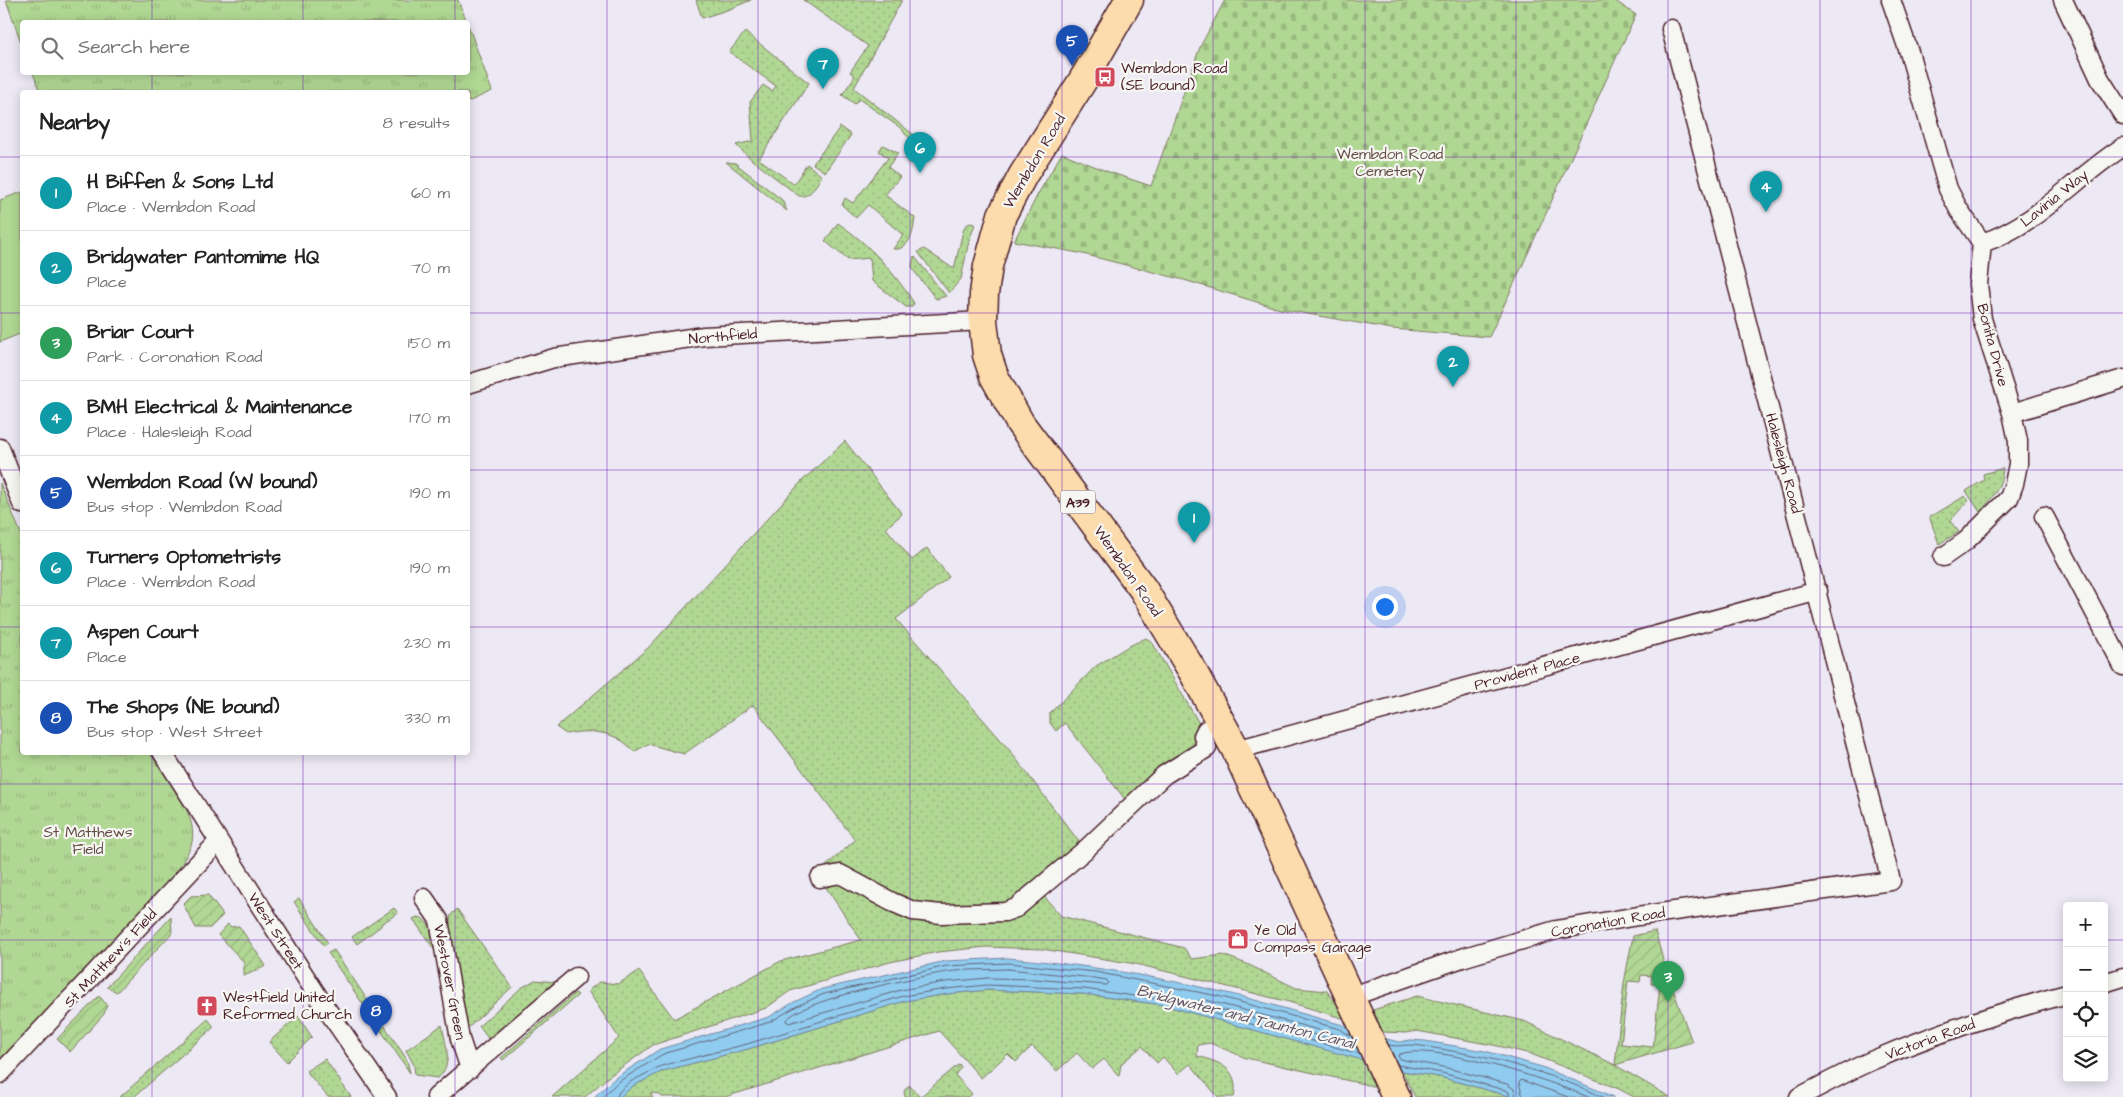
<!DOCTYPE html>
<html lang="en">
<head>
<meta charset="utf-8">
<style>
  body { margin:0; font-family:"Architects Daughter",sans-serif; background:#f2f2f2; color:#222 }
  .controls { position:absolute; right:15px; bottom:15px; display:grid; overflow:hidden; border-radius:5px; box-shadow:0 2px 12px #0003 }
  .controls button { width:45px; height:45px; display:grid; place-items:center; padding:0; border:0; border-bottom:1px solid #e0e0e0; background:#fff; color:#222; font:25px sans-serif }
  .you { position:absolute; left:1384px; top:606px; width:18px; height:18px; margin:-12px; border:4px solid #fff; border-radius:50%; background:#1a73e8; box-shadow:0 0 0 8px #1a73e833 }
  .badge { display:grid; place-items:center; width:32px; height:32px; border-radius:50%; background:#1a73e8; color:#fff; font-size:16px; font-weight:700 }
  .pin { position:absolute; translate:-50% -41px; filter:drop-shadow(0 1px 2px #0008) }
  .pin::after { content:''; position:absolute; top:26px; width:18px; height:15px; background:inherit; clip-path:polygon(0 0,100% 0,50% 100%) }
  .list { margin:0; padding:0; list-style:none }
  h2 { display:flex; justify-content:space-between; align-items:center; height:65px; margin:0; padding:0 20px; font-size:21px }
  h2 small { font-size:16px; font-weight:400; color:#767676 }
  .list li { display:grid; grid-template-columns:32px 1fr auto; gap:15px; align-items:center; box-sizing:border-box; height:75px; padding:0 20px; border-top:1px solid #e0e0e0 }
  .list b { display:block; font-size:19px; white-space:nowrap }
  .list p { margin:0; font-size:16px; white-space:nowrap; color:#767676 }
  .list em { font-size:16px; font-style:normal; color:#767676 }
  .icon { flex:none; width:28px; height:28px; fill:none; stroke:currentColor; stroke-width:2; stroke-linecap:round; stroke-linejoin:round }
  .map { position:relative; flex:none; width:2123px; height:1097px; overflow:hidden }
  .search { position:absolute; background:#fff; box-shadow:0 2px 12px #0003; left:20px; top:20px; width:450px; height:55px; display:flex; align-items:center; gap:12px; box-sizing:border-box; padding:0 18px; border-radius:5px; color:#767676; font-size:19px }
  .panel { position:absolute; background:#fff; box-shadow:0 2px 12px #0003; left:20px; top:90px; width:450px; height:665px; border-radius:5px }
  .map>svg:first-child { display:block }
  .grass { fill:url(#grass-dots); stroke:#7d7b5f }
  .cemetery { fill:url(#cemetery-stones); stroke:#7d7b5f }
  .park { fill:url(#park-tufts); stroke:#7d7b5f }
  .garden { fill:url(#garden-furrows); stroke:#7d7b5f; fill-rule:evenodd }
  .pitch { fill:#b0d793; stroke:#7d7b5f }
  .water { fill:#8fccef; stroke:#7387a1 }
  .lines { fill:none; stroke-linecap:round; stroke-linejoin:round }
  .shore { stroke:#666479; stroke-width:1 }
  .street-casing { stroke:#4a1f2b; stroke-width:21 }
  .primary-casing { stroke:#4a1f2b; stroke-width:31 }
  .street { stroke:#f6f6f2; stroke-width:18 }
  .primary { stroke:#fcdcac; stroke-width:28 }
  .grid { fill:none; stroke:#7b2cbf; stroke-width:1; stroke-opacity:0.55 }
  .labels { text-anchor:middle; stroke-width:4.5; stroke-linejoin:round; paint-order:stroke }
  .shield { fill:#f6f6f2; stroke:#7e6067; stroke-width:1 }
  .shield-label { font-size:14px; font-weight:bold; fill:#4a1f2b }
  .poi-label { font-size:15px; fill:#4a1f2b; stroke:#f6f6f2; text-anchor:start }
  .park-label { font-size:15px; fill:#644d45; stroke:#f6f6f2 }
  .street-label { font-size:15px; fill:#4a1f2b; stroke:#f6f6f2 }
  .water-label { font-size:16px; font-style:italic; fill:#5f5366; stroke:#f6f6f2 }
</style>
</head>
<body>
<div class="map">
<svg width="2123" height="1097" viewBox="0 0 2123 1097">
  <defs>
    <pattern id="grass-dots" width="8" height="8" patternUnits="userSpaceOnUse" patternTransform="scale(1.25)"><rect width="8" height="8" fill="#b0d793"/><path d="M2 2h.1M6 6h.1" fill="none" stroke="#99b87f" stroke-width="1.8" stroke-linecap="round"/></pattern>
    <pattern id="cemetery-stones" width="16" height="16" patternUnits="userSpaceOnUse" patternTransform="scale(1.25)"><rect width="16" height="16" fill="#b0d793"/><path d="M2 7V4a2 2 0 0 1 4 0v3zM10 15v-3a2 2 0 0 1 4 0v3z" fill="#99b87f"/></pattern>
    <pattern id="park-tufts" width="24" height="20" patternUnits="userSpaceOnUse" patternTransform="scale(1.25)"><rect width="24" height="20" fill="#b0d793"/><path d="M3 7l-1-3M5 7V3M7 7l1-3M15 17l-1-3M17 17v-4M19 17l1-3" fill="none" stroke="#99b87f"/></pattern>
    <pattern id="garden-furrows" width="10" height="10" patternUnits="userSpaceOnUse" patternTransform="scale(1.25)"><rect width="10" height="10" fill="#b0d793"/><path d="M-1 1l2-2M0 10L10 0M9 11l2-2" fill="none" stroke="#99b87f"/></pattern>
  </defs>
  <rect width="100%" height="100%" fill="#ece8f4"/>
  <filter id="ink" filterUnits="userSpaceOnUse"><feTurbulence type="fractalNoise" baseFrequency=".02" numOctaves="2"/><feDisplacementMap in="SourceGraphic" scale="10" xChannelSelector="R" yChannelSelector="G"/><feConvolveMatrix kernelMatrix="1 2 1 2 8 2 1 2 1" color-interpolation-filters="sRGB"/></filter>
  <g filter="url(#ink)">
    <path class="grass" d="M696,0H751L730,9L702,18Z
      M803,0H902L854,88L923,142L920,146L905,134L902,129L859,99L855,104L842,95L855,76L850,72L868,46Z
      M745,32L809,83L759,159L794,184L807,164L822,176C816,184 811,198 799,196L752,160L736,145L753,141L750,102L763,85L772,91L776,86L729,52Z
      M840,127L851,135L825,172L813,164Z
      M883,145L898,153L888,167L900,177L885,195L915,218C913,232 912,243 899,249H893L903,235L868,205L856,218L842,205L845,198L853,203L888,158L879,151Z
      M726,162L735,163L782,200L787,211Z
      M838,223C870,245 893,271 914,303L912,307H906L872,281L870,258L848,260L825,241Z
      M970,223L975,224L969,241L961,279L949,293L918,252L924,249L954,269L963,231L965,226Z
      M914,256L946,296L936,299L914,271L912,266Z
      M845,441L902,514L886,528L912,560L927,548L949,577L896,619L1007,747L1083,847L1041,893L1061,916L1184,948L1192,959L1223,955L1247,964L1296,988L1327,991C1332,1000 1340,1006 1345,1016L1342,1018L1289,1002L1136,964L1042,949L986,947L938,952L890,962L790,991L766,1008L653,1045L608,1077L585,1097H552L619,1038L588,991L599,982L618,984L639,971L674,1019L781,961L861,940L817,874L855,840L753,705L684,754L648,744L634,752C618,731 590,729 566,734L556,727L648,648L803,480Z
      M2003,468C2002,486 1992,499 1980,512L1966,491L1984,480L1983,474Z
      M1965,496L1968,501L1950,521L1959,532L1939,544L1929,516L1937,513Z
      M1146,638L1152,642L1201,727V748L1128,803L1065,723L1056,731L1050,723V713L1096,666L1127,647Z
      M299,898L328,943L324,946L294,902Z
      M394,908L398,913L381,924V926L357,944L352,937Z
      M457,909L512,987L467,1029L449,926L451,915Z
      M417,917L422,918L432,928L436,952L413,919Z
      M334,950L402,1052L407,1060L410,1073L328,953Z
      M535,980L555,982L489,1040L479,1026L521,988Z
      M988,990L1083,994L1163,1005L1367,1061L1377,1087L1246,1058L1210,1043L1198,1045L1197,1056C1220,1062 1240,1069 1234,1097H1218L1190,1064L1178,1074L1163,1057L1157,1063L1142,1046L1121,1064L1119,1076L1104,1059L1092,1069L1077,1053L1057,1071L1032,1046L1016,1062L1008,1054L981,1078L939,1031L725,1097H662L659,1094L650,1093L653,1097H620L633,1086L663,1071L748,1049L905,1001L947,994Z
      M575,993L578,995L503,1060L501,1058Z
      M1417,996L1524,1021L1615,1065L1670,1097H1634L1619,1089L1531,1054L1498,1046L1417,1031L1405,1033L1383,1032L1373,1010Z
      M298,1016L312,1037L287,1062L269,1042Z
      M208,1019L214,1027L134,1097H120Z
      M442,1025C445,1043 454,1064 438,1078L415,1075L414,1065L406,1050Z
      M325,1059L351,1097H328L306,1071Z
      M959,1064L961,1067L955,1075L972,1094L969,1097H905L904,1091L909,1085L920,1097Z
      M1402,1071L1440,1077L1512,1097H1415Z"/>
    <path class="cemetery" d="M1225,0H1614L1636,15C1586,122 1540,230 1489,337L1392,329L1280,309L1184,280L1079,253L1014,241L1038,194L1062,153L1106,171L1151,186L1200,47Z"/>
    <path class="park" d="M6,0H458L467,22H22V45Z
      M468,25L492,91L468,102V92H40L33,73L468,72Z
      M0,483L22,536V752L150,753C165,776 198,812 192,842C189,853 180,866 174,876L0,1062Z"/>
    <path class="garden" d="M208,895L223,915L210,928H196L183,904L191,896Z
      M171,917L172,933L117,992L107,987Z
      M228,924L231,927L239,926L266,966L244,976V962L218,935Z
      M1655,931L1665,967L1692,1042L1615,1065L1624,983L1633,936ZM1641,975L1652,976L1651,984L1660,985L1653,1047L1621,1044L1628,981L1640,982Z
      M99,996L107,1005L104,1014L70,1052L57,1039Z"/>
    <path class="pitch" d="M22,192V333L0,342V200Z"/>
    <path class="water" d="M1008,958C1079,964 1149,975 1218,991C1260,1000 1301,1014 1343,1025L1353,1032L1400,1042L1410,1040L1425,1041L1485,1051L1542,1067L1614,1097H1512L1440,1077L1402,1071L1163,1005L1083,994L988,990L947,994L905,1001L748,1049L663,1071L633,1086L620,1097H594L615,1078L660,1049L769,1017L794,1002L822,989L946,961Z"/>
    <g class="lines">
      <path class="shore" d="M1008,969L1094,978L1107,980L1108,983L1106,985L1034,979L988,978L945,982L901,990L789,1023L786,1021C798,1000 919,977 946,972C967,969 988,970 1008,969Z
        M1202,999L1338,1035L1341,1040L1338,1041L1201,1004L1199,1001Z
        M1389,1045C1399,1047 1402,1045 1411,1045C1418,1045 1427,1047 1434,1048C1493,1057 1548,1072 1603,1097
        M1398,1065L1442,1073L1505,1090L1509,1092V1097
        M602,1097L618,1082L663,1054L770,1022L797,1006L824,994L947,966L1008,963L1095,972L1218,996L1340,1029L1352,1037
        M617,1097L619,1092L630,1082L661,1066L747,1044L903,996L946,989L987,985L1084,989L1164,1000L1360,1054
        M1516,1097L1514,1089L1507,1084L1443,1067L1404,1060L1399,1058L1398,1055C1428,1040 1555,1082 1588,1097
        M1523,1097L1519,1083L1521,1080L1568,1097"/>
      <g class="street-casing">
        <path id="street" d="M1891,0L1909,52L1948,189L1959,210L1982,243L1978,284L1982,319L2012,413L2018,441V464L2014,484L2009,498L1966,541L1943,557
          M2063,0L2100,79L2123,115
          M1982,243C2039,224 2074,178 2123,147
          M468,384L554,358L704,336L983,321
          M2012,413L2123,379
          M0,448L22,504
          M2044,516L2123,666
          M1236,750L1818,591
          M162,752L317,995L387,1097
          M820,878L840,874L892,902L913,911L941,914L1005,912L1016,908L1085,850L1164,775L1207,748L1203,736L1206,730L1220,721
          M424,898L439,920L460,1039L470,1069
          M2104,983L2123,977
          M1350,997L1465,957L1556,930L1638,916L1891,881C1820,596 1744,313 1671,29
          M0,1074L218,842
          M436,1097L576,977
          M1799,1097C1823,1085 1846,1072 1871,1061C1934,1034 2000,1012 2067,994"/>
      </g>
      <g class="primary-casing">
        <path id="primary" d="M1129,0L1083,80L1023,175L1002,215L988,266L984,294L983,321L987,355L994,376L1020,423L1143,589L1193,672L1236,750L1396,1097"/>
      </g>
      <use href="#street" class="street"/>
      <use href="#primary" class="primary"/>
    </g>
  </g>
  <path class="grid" d="M152,0V22M303,0V22M455,0V22M607,0V1097M758,0V1097M910,0V1097M1062,0V1097M1213,0V1097M1365,0V1097M1516,0V1097M1668,0V1097M1820,0V1097M1971,0V1097M152,72V92M303,72V92M455,72V92M0,157H22M468,157H2123M0,313H22M468,313H2123M0,470H22M468,470H2123M0,627H22M468,627H2123M152,752V1097M303,752V1097M455,752V1097M0,784H2123M0,940H2067M2104,940H2123"/>
  <defs>
    <g id="bus-square" transform="scale(1.125)"><rect x="-9" y="-9" width="18" height="18" rx="4" fill="#d1495b" stroke="#f6f6f2"/><path d="M-5-6H5V4H4V6H2V4H-2V6H-4V4H-5ZM-3.5-4V0h7V-4ZM-3.5 1.2v1.5H-2V1.2ZM2 1.2v1.5H3.5V1.2Z" fill="#fff"/></g>
    <g id="shop-square" transform="scale(1.125)"><rect x="-9" y="-9" width="18" height="18" rx="4" fill="#d1495b" stroke="#f6f6f2"/><path d="M-5-2.5h2.3a2.7 3.5 0 0 1 5.4 0H5L5.5 6h-11ZM-1.5-2.5h3a1.5 2.3 0 0 0-3 0Z" fill="#fff"/></g>
    <g id="church-square" transform="scale(1.125)"><rect x="-9" y="-9" width="18" height="18" rx="4" fill="#d1495b" stroke="#f6f6f2"/><path d="M-1.2-6h2.4v3.5h3.3v2.4h-3.3V6h-2.4V-.1h-3.3v-2.4h3.3Z" fill="#fff"/></g>
  </defs>
  <g fill-rule="evenodd">
    <use href="#bus-square" x="1105" y="77"/>
    <use href="#shop-square" x="1238" y="939"/>
    <use href="#church-square" x="207" y="1006"/>
  </g>
  <g class="labels">
    <rect class="shield" x="1060.5" y="490.5" width="35" height="23" rx="4"/>
    <g class="shield-label">
      <text x="1078" y="507">A39</text>
    </g>
    <g class="poi-label">
      <text x="1121" y="73">Wembdon Road<tspan x="1121" dy="17">(SE bound)</tspan></text>
      <text x="1254" y="935">Ye Old<tspan x="1254" dy="17">Compass Garage</tspan></text>
      <text x="223" y="1002">Westfield United<tspan x="223" dy="17">Reformed Church</tspan></text>
    </g>
    <g class="park-label">
      <text x="1390" y="159">Wembdon Road<tspan x="1390" dy="17">Cemetery</tspan></text>
      <text x="88" y="837">St Matthews<tspan x="88" dy="17">Field</tspan></text>
    </g>
    <g class="street-label">
      <text transform="translate(1034 161) rotate(-59)" y="5">Wembdon Road</text>
      <text transform="translate(2054 198) rotate(-39)" y="5">Lavinia Way</text>
      <text transform="translate(723 336) rotate(-5)" y="5">Northfield</text>
      <text transform="translate(1993 345) rotate(75)" y="5">Bonita Drive</text>
      <text transform="translate(1784 463) rotate(75)" y="5">Halesleigh Road</text>
      <text transform="translate(1128 571) rotate(55)" y="5">Wembdon Road</text>
      <text transform="translate(1527 671) rotate(-15)" y="5">Provident Place</text>
      <text transform="translate(1608 922) rotate(-10)" y="5">Coronation Road</text>
      <text transform="translate(276 931) rotate(57)" y="5">West Street</text>
      <text transform="translate(110 958) rotate(-47)" y="5">St Matthew's Field</text>
      <text transform="translate(450 982) rotate(79)" y="5">Westover Green</text>
      <text transform="translate(1930 1039) rotate(-20)" y="5">Victoria Road</text>
    </g>
    <g class="water-label">
      <text transform="translate(1246 1016) rotate(14)" y="6">Bridgwater and Taunton Canal</text>
    </g>
  </g>
</svg>
<div class="controls">
<button>+</button>
<button>−</button>
<button><svg class="icon" aria-label="locate" viewBox="0 0 24 24"><circle cx="12" cy="12" r="6"/><path d="M12 2v4M12 18v4M2 12h4M18 12h4"/></svg></button>
<button><svg class="icon" aria-label="layers" viewBox="0 0 24 24"><path d="M12 4l9 5-9 5-9-5zM3 14l9 5 9-5"/></svg></button>
</div>
<div class="you"></div>
<div class="pin badge" style="left:1194px;top:543px;background:#0f9aa8">1</div>
<div class="pin badge" style="left:1453px;top:387px;background:#0f9aa8">2</div>
<div class="pin badge" style="left:1668px;top:1002px;background:#2e9e5b">3</div>
<div class="pin badge" style="left:1766px;top:212px;background:#0f9aa8">4</div>
<div class="pin badge" style="left:1072px;top:66px;background:#1a4fb4">5</div>
<div class="pin badge" style="left:920px;top:173px;background:#0f9aa8">6</div>
<div class="pin badge" style="left:823px;top:89px;background:#0f9aa8">7</div>
<div class="pin badge" style="left:376px;top:1036px;background:#1a4fb4">8</div>
<div class="search"><svg class="icon" aria-label="search" viewBox="0 0 24 24"><circle cx="10" cy="10" r="6"/><path d="M15 15l6 6"/></svg>Search here</div>
<section class="panel">
<h2>Nearby<small>8 results</small></h2>
<ul class="list">
<li><span class="badge" style="background:#0f9aa8">1</span><div><b>H Biffen &amp; Sons Ltd</b><p>Place · Wembdon Road</p></div><em>60 m</em></li>
<li><span class="badge" style="background:#0f9aa8">2</span><div><b>Bridgwater Pantomime HQ</b><p>Place</p></div><em>70 m</em></li>
<li><span class="badge" style="background:#2e9e5b">3</span><div><b>Briar Court</b><p>Park · Coronation Road</p></div><em>150 m</em></li>
<li><span class="badge" style="background:#0f9aa8">4</span><div><b>BMH Electrical &amp; Maintenance</b><p>Place · Halesleigh Road</p></div><em>170 m</em></li>
<li><span class="badge" style="background:#1a4fb4">5</span><div><b>Wembdon Road (W bound)</b><p>Bus stop · Wembdon Road</p></div><em>190 m</em></li>
<li><span class="badge" style="background:#0f9aa8">6</span><div><b>Turners Optometrists</b><p>Place · Wembdon Road</p></div><em>190 m</em></li>
<li><span class="badge" style="background:#0f9aa8">7</span><div><b>Aspen Court</b><p>Place</p></div><em>230 m</em></li>
<li><span class="badge" style="background:#1a4fb4">8</span><div><b>The Shops (NE bound)</b><p>Bus stop · West Street</p></div><em>330 m</em></li>
</ul>
</section>
</div>
</body>
</html>
